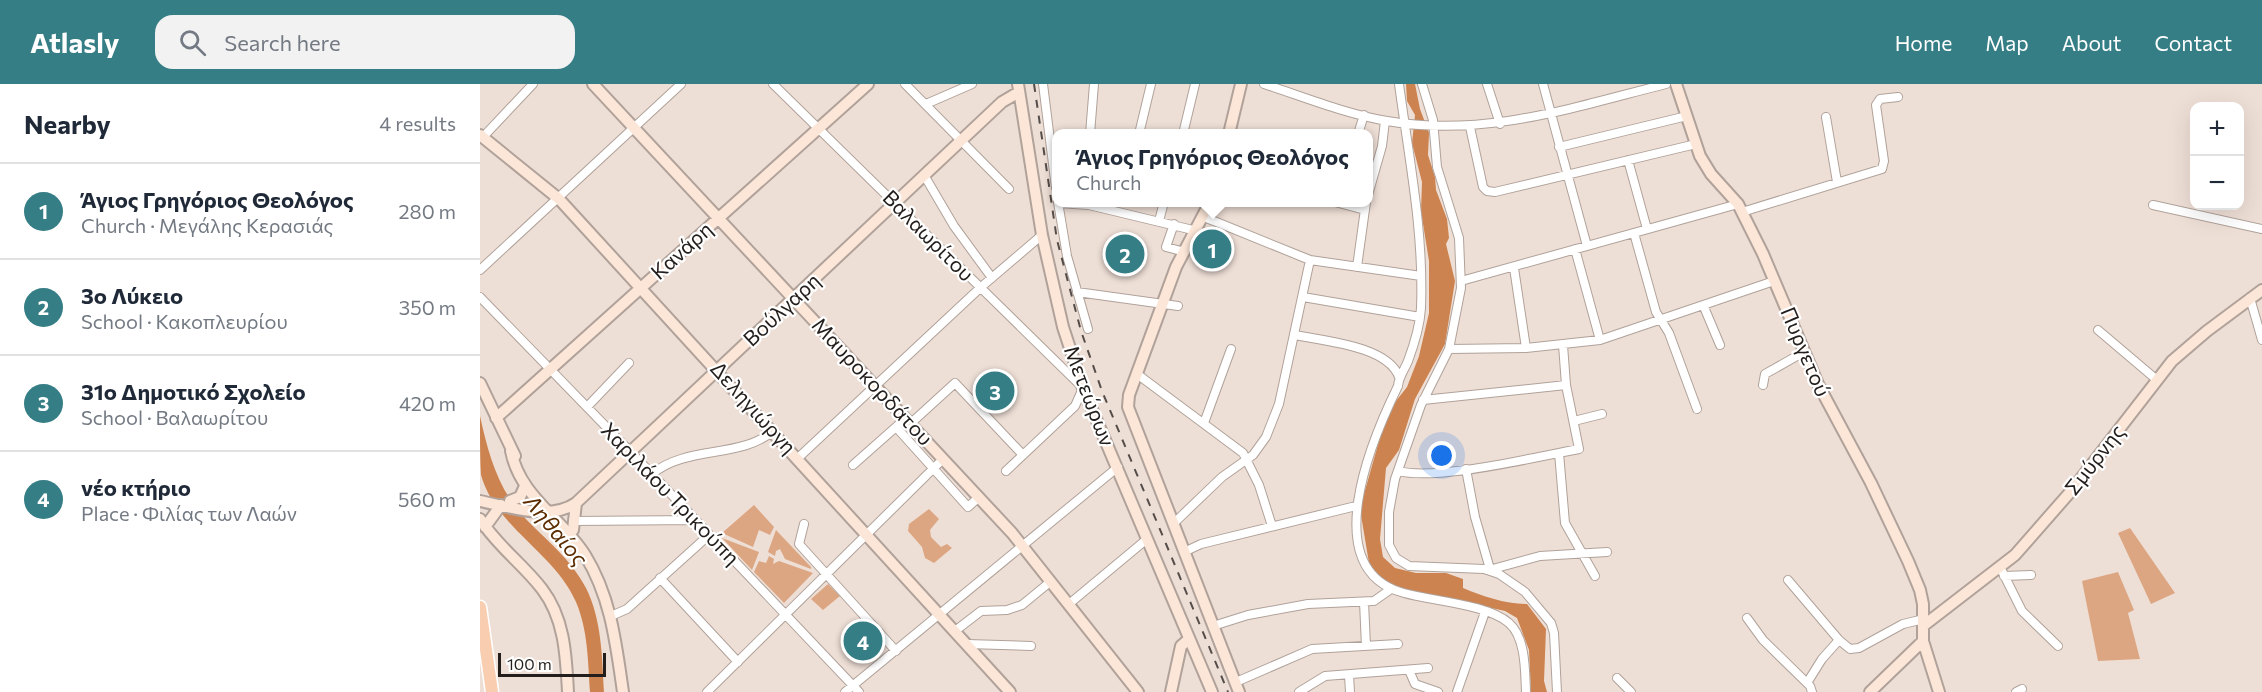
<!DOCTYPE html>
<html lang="en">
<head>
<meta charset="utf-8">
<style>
  body { margin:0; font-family:Commissioner,sans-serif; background:#f2f2f3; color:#1f2937 }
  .controls { position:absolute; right:18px; top:18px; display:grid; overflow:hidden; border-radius:12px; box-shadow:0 6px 24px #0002 }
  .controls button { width:54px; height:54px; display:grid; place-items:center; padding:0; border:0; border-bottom:2px solid #e0e1e3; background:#fff; color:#1f2937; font:30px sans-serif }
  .scale { position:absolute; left:18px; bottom:15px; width:108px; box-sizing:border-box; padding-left:6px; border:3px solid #231e1b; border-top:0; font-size:16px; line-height:21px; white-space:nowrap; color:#231e1b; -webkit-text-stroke:4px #fff; paint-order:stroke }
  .you { position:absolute; left:962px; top:372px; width:21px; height:21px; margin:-15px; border:4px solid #fff; border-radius:50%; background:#1a73e8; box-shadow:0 0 0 9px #1a73e833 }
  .badge { display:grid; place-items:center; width:39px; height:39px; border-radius:50%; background:#367e85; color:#fff; font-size:20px; font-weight:700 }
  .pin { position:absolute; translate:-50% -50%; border:3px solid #fff; box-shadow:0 2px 6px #0006 }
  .popup { position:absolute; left:572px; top:45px; width:321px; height:78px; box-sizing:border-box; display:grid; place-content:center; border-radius:12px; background:#fff; filter:drop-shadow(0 2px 4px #0005); font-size:20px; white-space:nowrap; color:#747a83 }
  .popup b { font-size:22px; color:#1f2937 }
  .popup::after { content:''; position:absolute; left:50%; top:100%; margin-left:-12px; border:12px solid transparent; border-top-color:#fff }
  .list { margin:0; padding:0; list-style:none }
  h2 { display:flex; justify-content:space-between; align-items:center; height:78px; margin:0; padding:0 24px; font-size:26px }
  h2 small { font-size:20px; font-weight:400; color:#747a83 }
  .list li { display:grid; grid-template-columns:39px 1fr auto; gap:18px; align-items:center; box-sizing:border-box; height:96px; padding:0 24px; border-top:2px solid #e0e1e3 }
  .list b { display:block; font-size:22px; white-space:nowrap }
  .list p { margin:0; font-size:20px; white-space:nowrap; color:#747a83 }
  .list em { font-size:20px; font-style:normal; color:#747a83 }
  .icon { flex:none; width:33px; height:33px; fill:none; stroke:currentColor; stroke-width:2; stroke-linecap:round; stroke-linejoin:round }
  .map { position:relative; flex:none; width:1782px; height:608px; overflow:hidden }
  header { display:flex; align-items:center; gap:36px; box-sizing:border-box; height:84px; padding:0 30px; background:#367e85; color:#fff }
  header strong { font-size:28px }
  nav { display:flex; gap:33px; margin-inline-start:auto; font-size:21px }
  .search { width:420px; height:54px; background:#f2f2f3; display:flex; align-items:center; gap:15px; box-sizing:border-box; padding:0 21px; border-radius:18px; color:#747a83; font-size:22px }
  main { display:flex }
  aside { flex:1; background:#fff }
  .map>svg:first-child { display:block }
  .green { fill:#dda682 }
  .water { fill:#cd834f }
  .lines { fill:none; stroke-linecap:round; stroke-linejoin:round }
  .street-casing { stroke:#b0a29a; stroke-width:10 }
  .secondary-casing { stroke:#b0a29a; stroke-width:14 }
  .primary-casing { stroke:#fff; stroke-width:15 }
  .street { stroke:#fff; stroke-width:8 }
  .secondary { stroke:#fbe6d7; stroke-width:10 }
  .primary { stroke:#f8cdb0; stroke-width:12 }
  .rail { stroke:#554d49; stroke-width:2; stroke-dasharray:8 8; stroke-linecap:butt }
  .labels { text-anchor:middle; stroke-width:4.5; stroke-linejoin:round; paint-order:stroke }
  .street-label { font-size:21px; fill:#231e1b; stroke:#fff }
  .water-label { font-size:22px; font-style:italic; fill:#5c2c01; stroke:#fff }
</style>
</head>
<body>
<header>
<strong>Atlasly</strong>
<div class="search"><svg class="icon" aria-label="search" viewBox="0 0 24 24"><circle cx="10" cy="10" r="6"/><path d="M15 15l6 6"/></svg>Search here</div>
<nav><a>Home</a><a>Map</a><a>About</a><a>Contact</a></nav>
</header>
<main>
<aside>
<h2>Nearby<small>4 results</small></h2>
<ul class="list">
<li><span class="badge">1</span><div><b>Άγιος Γρηγόριος Θεολόγος</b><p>Church · Μεγάλης Κερασιάς</p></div><em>280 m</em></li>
<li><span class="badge">2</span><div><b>3ο Λύκειο</b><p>School · Κακοπλευρίου</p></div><em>350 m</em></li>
<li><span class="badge">3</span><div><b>31ο Δημοτικό Σχολείο</b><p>School · Βαλαωρίτου</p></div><em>420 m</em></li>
<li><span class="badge">4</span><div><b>νέο κτήριο</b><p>Place · Φιλίας των Λαών</p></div><em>560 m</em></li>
</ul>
</aside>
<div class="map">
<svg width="1782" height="608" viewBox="0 0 1782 608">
  <rect width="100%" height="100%" fill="#eedfd6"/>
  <path class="green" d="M274,421L294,443L290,451L279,446L273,463L242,449Z
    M449,425L459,435L450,446L451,453L461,463L467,460L472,464L454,479L445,474L442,463L428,447L429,440Z
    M1650,444L1695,509L1671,520L1638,449Z
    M296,446L331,483V485L305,475L300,465L296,467L295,472L288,468Z
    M242,454L279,468L272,486Z
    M289,472L294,475L293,480L299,477L333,489L304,519L274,488L279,477L286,479Z
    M1638,488L1654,526L1648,529L1660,575L1618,577L1602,497Z
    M348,500L360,512L343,526L331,515Z"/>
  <path class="water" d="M926,0H935L940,25L949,49L948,71L955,93L956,106L967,135L969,154L966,160L975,197L965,260L935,315L919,366L906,384L900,455L903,473L915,484L936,489H966L983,495V504C1002,512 1025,520 1047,520L1066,545L1064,597L1067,608H1051L1049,566L1037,534L1025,527L916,503L905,498L890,485L881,431L882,417L901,350L916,317L927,303L939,272L949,229V177L941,127L942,98L932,59L935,31L927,17Z
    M0,332C8,368 17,403 43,432C66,456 90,474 106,504C122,536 122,574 124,608H110C108,578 108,546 96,518C74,468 16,444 1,391C0,374 0,350 0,332Z"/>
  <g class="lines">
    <g class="street-casing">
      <path id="street" d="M293,0L603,304L595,322L526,387
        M425,0L529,105
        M563,0L576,104
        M784,0C824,13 866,30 907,37C1004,54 1094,23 1186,0
        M919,0C929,75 944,148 941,224C940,241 934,261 928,277C924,287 919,292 918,302C892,355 836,486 924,509C952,517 1007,520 1029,539C1046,554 1045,587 1046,608
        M942,0L953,36L957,83L979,154L981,204L969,265L941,321L915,395L909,428V461L916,474L929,482L1004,485L1019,490L1045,508L1071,539L1074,549L1077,608
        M1007,0L1020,40
        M1063,0L1107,162
        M446,20L492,0
        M1346,33L1357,98
        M990,43L1003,103L1007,107L1015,108L1216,60
        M610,50L614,0
        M659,50L671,0
        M703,50L715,0
        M878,50L884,31
        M3,53L53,0
        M1079,63L1207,32
        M1148,76L1167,145
        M444,91L474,142L512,194
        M888,111L902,62L905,37
        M578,118L587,172L608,245
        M855,118L885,126
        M578,119L609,121L717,147
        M1673,121L1782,145
        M1262,128L1402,85L1404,77L1396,21L1400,15L1418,13
        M724,133L830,176L941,192
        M679,137L684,118
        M694,140L686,163L705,168
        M1154,149L1176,228L1189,249L1217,325
        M1095,165L1120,256
        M877,183L886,118
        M1034,184L1046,264
        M0,186L201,0
        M981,197L1258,120
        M597,208L698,222
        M0,213L172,390L379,608
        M823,213L940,233
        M1770,214L1782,256
        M1224,223L1240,261
        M1618,246L1677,296
        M815,251C844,257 908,262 919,293
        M969,265L1046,264L1120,256L1294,197
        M657,290L763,369L779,401L792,442
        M1283,301L1285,290L1324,268
        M943,316L1086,301
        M107,323L149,279
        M1094,337L1122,330
        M724,339L751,265
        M430,340L475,299L543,371
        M416,343L488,423L499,413
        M1079,369L1085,439L1115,492
        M318,374L500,204L562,151
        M373,381L425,335
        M986,385L995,433L1010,485
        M918,387C958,397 1055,373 1099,365L1086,301L1083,261
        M172,390C207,361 260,375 293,347
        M93,437L216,436
        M324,440L319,460L416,567
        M693,440L742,393L773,371L786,353L799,320L830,176
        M704,468L721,460L876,422
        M1521,485L1542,527L1578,562
        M1009,486L1060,472L1127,468
        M1524,492L1551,491
        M180,494L258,578
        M1308,496L1359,556L1370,565L1379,564L1423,540L1444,535
        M884,518L886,562
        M589,520L667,455
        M131,532L147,525L229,451
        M1267,534L1283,556L1330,602L1332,608
        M733,542L768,531L828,520L894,517L911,505
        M475,547L501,527L527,526L542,521L570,498
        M487,560L551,562
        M929,586L935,600L958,608
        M869,591L870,608
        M1137,594L1151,608
        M756,598L832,565L918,560
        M1327,599L1342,575L1359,556
        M227,608L463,375
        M365,608L638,383
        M819,608L845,592L948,584
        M977,608L1005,528
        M1536,608L1542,605"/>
    </g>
    <g class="secondary-casing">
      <path id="secondary" d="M113,0L532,449L658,608
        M538,0L562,151L583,243L603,304L732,608
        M1196,0L1220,72L1231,90L1258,120L1283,170L1338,300L1391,399L1428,477L1440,506L1443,520V557L1459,608
        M749,50L761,0
        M0,51L79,115L530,608
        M730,118L696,183L649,311L648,323L759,608
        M0,299L35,372
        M16,334L388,0
        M31,367C40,413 82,434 105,471C131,513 136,560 143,608
        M0,417C29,423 70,437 96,419L522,18L539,8
        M30,417L40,413L45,402
        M0,435C17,462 43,480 62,505C85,535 86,572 88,608
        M5,443L21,421
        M93,446L96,419
        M1443,542L1535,471L1592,406L1692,277L1727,247L1782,206
        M691,608L701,562L709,555
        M1390,608L1443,557"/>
    </g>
    <g class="primary-casing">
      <path id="primary" d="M0,523L12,608"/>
    </g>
    <use href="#street" class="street"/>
    <use href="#secondary" class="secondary"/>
    <use href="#primary" class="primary"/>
    <path class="rail" d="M554,0L577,156L601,247L622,307L748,608"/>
  </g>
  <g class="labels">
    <g class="street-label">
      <text transform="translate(448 152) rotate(45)" y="7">Βαλαωρίτου</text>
      <text transform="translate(202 167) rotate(-42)" y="7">Κανάρη</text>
      <text transform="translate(302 226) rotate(-43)" y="7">Βούλγαρη</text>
      <text transform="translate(1325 268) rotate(67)" y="7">Πυργετού</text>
      <text transform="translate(392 298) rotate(47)" y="7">Μαυροκορδάτου</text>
      <text transform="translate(609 312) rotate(69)" y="7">Μετεώρων</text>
      <text transform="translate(273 324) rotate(48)" y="7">Δεληγιώργη</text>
      <text transform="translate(1615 376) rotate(-52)" y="7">Σμύρνης</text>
      <text transform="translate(190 410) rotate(46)" y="7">Χαριλάου Τρικούπη</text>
    </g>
    <g class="water-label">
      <text transform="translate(76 446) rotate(50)" y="8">Ληθαίος</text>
    </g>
  </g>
</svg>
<div class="controls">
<button>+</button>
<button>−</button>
</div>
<div class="scale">100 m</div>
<div class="you"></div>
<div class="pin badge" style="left:732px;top:165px">1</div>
<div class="popup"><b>Άγιος Γρηγόριος Θεολόγος</b>Church</div>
<div class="pin badge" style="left:645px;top:170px">2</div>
<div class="pin badge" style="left:515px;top:307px">3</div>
<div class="pin badge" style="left:383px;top:557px">4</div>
</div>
</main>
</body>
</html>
